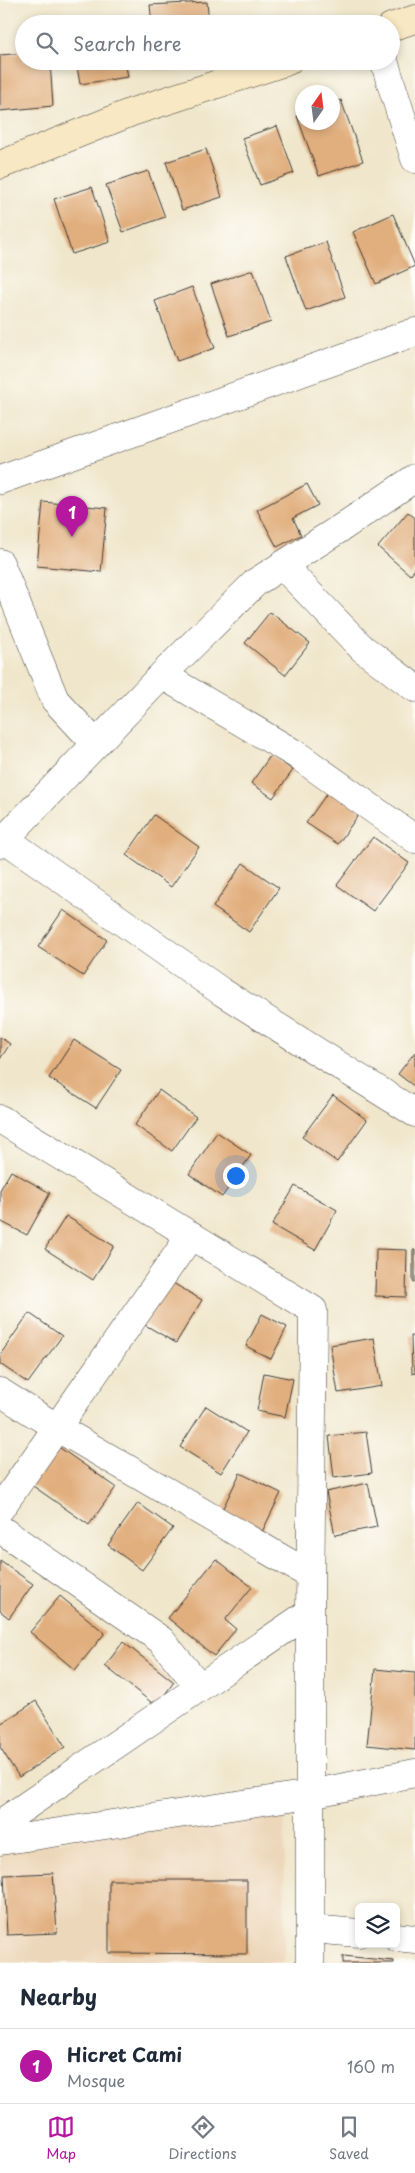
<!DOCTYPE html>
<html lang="en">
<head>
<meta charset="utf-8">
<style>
  body { margin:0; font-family:"Playpen Sans",sans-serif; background:#f2f2f3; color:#1f2937 }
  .controls { position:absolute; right:15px; bottom:15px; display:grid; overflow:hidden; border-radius:8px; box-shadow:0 2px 8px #0003 }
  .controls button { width:45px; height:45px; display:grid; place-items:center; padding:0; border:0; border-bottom:1px solid #e0e1e3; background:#fff; color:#1f2937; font:25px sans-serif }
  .compass { position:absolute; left:295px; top:85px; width:45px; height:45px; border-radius:50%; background:#fff; box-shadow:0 2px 8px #0003; rotate:14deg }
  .you { position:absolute; left:235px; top:1175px; width:18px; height:18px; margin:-12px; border:4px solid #fff; border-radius:50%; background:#1a73e8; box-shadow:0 0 0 8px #1a73e833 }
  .badge { display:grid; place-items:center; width:32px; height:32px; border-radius:50%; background:#b5179e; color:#fff; font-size:16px; font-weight:700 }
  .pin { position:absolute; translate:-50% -41px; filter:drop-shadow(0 1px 2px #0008) }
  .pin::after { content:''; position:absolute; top:26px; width:18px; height:15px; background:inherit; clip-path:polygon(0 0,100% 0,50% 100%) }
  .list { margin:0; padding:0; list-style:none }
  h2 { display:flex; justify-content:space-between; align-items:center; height:65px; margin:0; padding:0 20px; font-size:21px }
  h2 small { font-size:16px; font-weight:400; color:#747a83 }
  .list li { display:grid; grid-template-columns:32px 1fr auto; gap:15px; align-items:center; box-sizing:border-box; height:75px; padding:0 20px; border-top:1px solid #e0e1e3 }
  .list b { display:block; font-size:19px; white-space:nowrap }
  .list p { margin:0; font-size:16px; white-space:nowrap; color:#747a83 }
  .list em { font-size:16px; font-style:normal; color:#747a83 }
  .icon { flex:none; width:28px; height:28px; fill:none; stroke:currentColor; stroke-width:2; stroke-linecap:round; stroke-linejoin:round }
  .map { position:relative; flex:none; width:415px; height:1963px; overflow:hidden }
  .search { position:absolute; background:#fff; box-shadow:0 2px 8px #0003; left:15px; right:15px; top:15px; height:55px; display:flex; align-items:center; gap:12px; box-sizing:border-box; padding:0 18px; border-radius:28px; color:#747a83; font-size:19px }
  .sheet { height:140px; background:#fff }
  nav { display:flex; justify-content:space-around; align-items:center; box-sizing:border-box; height:70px; border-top:1px solid #e0e1e3; background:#fff; font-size:14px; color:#747a83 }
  nav a { display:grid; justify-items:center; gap:2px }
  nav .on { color:#b5179e }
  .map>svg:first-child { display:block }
  .built { fill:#edd7ba }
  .building { fill:#e1ae7d }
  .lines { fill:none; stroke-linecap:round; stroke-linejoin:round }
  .street-casing { stroke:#3c3a36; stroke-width:29 }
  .secondary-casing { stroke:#3c3a36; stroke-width:29 }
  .street { stroke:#fff; stroke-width:28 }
  .secondary { stroke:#f8e8c3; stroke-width:28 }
</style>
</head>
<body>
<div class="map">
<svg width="415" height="1963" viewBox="0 0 415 1963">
  <rect width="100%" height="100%" fill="#fdfcf7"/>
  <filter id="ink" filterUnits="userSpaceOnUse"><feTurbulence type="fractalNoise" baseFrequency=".02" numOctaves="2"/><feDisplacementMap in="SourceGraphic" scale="10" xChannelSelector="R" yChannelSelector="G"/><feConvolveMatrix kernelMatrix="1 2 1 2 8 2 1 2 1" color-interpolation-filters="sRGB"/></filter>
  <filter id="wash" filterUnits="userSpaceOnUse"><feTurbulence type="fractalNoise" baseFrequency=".0096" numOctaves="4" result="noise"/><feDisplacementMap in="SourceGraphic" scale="20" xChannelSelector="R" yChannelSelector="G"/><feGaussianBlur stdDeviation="1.12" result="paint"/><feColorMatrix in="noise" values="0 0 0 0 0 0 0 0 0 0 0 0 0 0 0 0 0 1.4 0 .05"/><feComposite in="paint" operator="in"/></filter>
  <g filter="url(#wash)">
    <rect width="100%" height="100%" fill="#f0e6cb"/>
    <path class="built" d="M285,1806L284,1963H0V1851Z"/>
    <g id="blocks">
      <path class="building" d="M207,2L209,24H152L150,5Z
        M24,53V61H50L53,106L0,111V55Z
        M76,61H125L128,77L80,84Z
        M341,100L363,161L319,176L297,116L302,114V122H332V103Z
        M277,126L294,173L260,185L242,138Z
        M206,149L222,197L182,210L166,162Z
        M148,171L165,217L123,232L106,185Z
        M92,187L110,242L72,254L54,199Z
        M393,214L415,266L376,284L353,232Z
        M326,242L345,297L306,311L286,256Z
        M253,270L271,322L229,336L211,284Z
        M192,287L215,348L177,361L155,301Z
        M307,484L318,505L293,518L301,535L277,547L257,510Z
        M43,502L107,508L101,572L37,566Z
        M408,512L415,518V569L410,575L378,547Z
        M270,612L310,643L285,675L245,643Z
        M271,755L293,770L273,798L251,783Z
        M330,789L361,811L338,844L306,823Z
        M154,815L199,847L171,887L126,855Z
        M373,837L409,863L373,911L337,885Z
        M243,863L279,888L249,932L213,907Z
        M63,910L107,940L83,976L38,947Z
        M0,1037L10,1044L0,1059Z
        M74,1040L121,1070L96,1108L49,1078Z
        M415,1052V1087L398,1074Z
        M159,1090L196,1117L172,1151L135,1125Z
        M333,1095L367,1120L337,1162L302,1137Z
        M217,1132L251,1155L222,1197L189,1174Z
        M11,1171L50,1193L27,1235L0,1221V1190Z
        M295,1186L337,1210L315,1250L272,1225Z
        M66,1216L114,1246L93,1280L45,1249Z
        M376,1249L407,1250L406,1297L375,1296Z
        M413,1250H415V1282H413Z
        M166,1279L202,1300L176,1343L140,1322Z
        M29,1313L62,1336L28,1383L0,1364V1355Z
        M262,1314L287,1327L271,1359L246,1346Z
        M411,1336H415V1373L412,1374Z
        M374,1338L382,1386L338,1393L330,1345Z
        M264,1373L293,1379L285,1417L257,1411Z
        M206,1406L247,1432L221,1473L180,1447Z
        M366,1432L372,1473L334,1478L329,1436Z
        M50,1441L116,1487L89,1525L23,1479Z
        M240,1473L281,1493L261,1534L220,1514Z
        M368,1483L377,1527L335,1535L326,1492Z
        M138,1503L173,1528L142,1570L108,1545Z
        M216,1559L252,1587L225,1620L236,1629L214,1656L168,1618Z
        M0,1561L33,1584L9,1618L0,1611Z
        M60,1596L105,1633L75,1670L30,1632Z
        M123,1642L174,1682L156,1706L105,1666Z
        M375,1669L415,1673V1750L367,1745Z
        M36,1701L65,1747L19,1777L0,1747V1724Z
        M53,1873L57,1933L7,1935L4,1875Z
        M109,1880H247V1954L109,1953Z
        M343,1956L394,1961V1963H343Z"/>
    </g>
  </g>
  <g filter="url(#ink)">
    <use href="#blocks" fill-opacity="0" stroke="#3c3a36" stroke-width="1"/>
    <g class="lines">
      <g class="street-casing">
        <path id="street" d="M384,61L415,159
          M0,480L415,332
          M0,563L55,700L96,744
          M282,565L362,648L415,688
          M162,675L297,755L415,839
          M5,839L222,992L415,1113
          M0,844L162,675L256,582L344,526L415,478
          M0,1119L313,1310L310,1612V1963
          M0,1392L56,1427L310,1575
          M0,1509L191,1235
          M0,1529L161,1640L200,1687
          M7,1819L310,1612
          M0,1841L310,1794L415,1773
          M310,1929L359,1933
          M396,1937L415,1939"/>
      </g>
      <g class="secondary-casing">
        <path id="secondary" d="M391,27L415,19
          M0,165L132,112L288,61"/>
      </g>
      <use href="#street" class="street"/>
      <use href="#secondary" class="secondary"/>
    </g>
  </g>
</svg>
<div class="controls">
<button><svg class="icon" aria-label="layers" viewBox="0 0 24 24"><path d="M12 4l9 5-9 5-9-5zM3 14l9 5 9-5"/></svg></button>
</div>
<svg class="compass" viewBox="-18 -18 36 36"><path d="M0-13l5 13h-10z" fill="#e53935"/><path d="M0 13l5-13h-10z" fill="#747a83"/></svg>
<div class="you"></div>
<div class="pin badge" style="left:72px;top:537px">1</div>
<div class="search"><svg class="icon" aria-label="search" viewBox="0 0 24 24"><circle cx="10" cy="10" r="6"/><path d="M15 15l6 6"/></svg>Search here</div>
</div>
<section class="sheet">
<h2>Nearby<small></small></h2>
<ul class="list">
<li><span class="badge">1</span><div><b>Hicret Cami</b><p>Mosque</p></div><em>160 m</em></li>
</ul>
</section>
<nav>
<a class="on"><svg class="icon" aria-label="map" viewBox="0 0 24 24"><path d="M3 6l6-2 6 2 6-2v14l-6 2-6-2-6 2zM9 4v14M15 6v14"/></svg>Map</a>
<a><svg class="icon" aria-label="directions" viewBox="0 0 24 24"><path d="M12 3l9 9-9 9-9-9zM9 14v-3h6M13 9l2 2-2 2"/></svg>Directions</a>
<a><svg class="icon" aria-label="saved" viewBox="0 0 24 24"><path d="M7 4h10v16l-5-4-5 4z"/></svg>Saved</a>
</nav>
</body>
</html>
